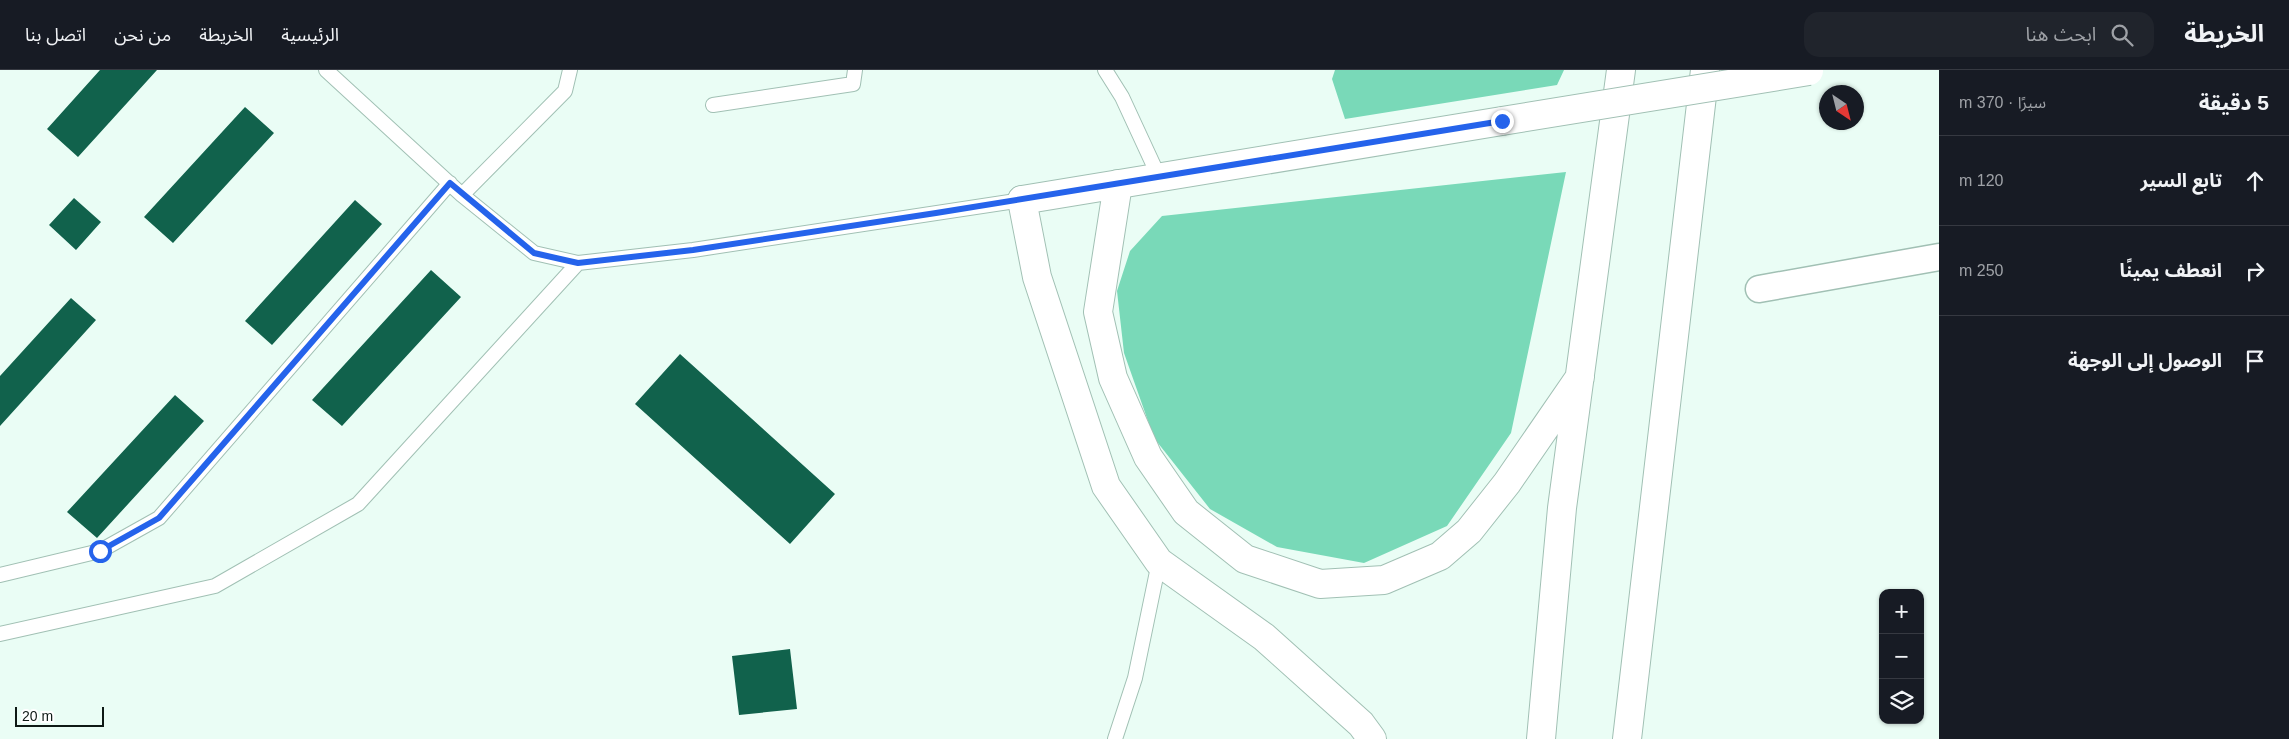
<!DOCTYPE html>
<html lang="ar">
<head>
<meta charset="utf-8">
<style>
  body { margin:0; font-family:Arial,"Noto Sans Arabic",sans-serif; background:#20242c; color:#f1f3f6; direction:rtl }
  .controls { position:absolute; right:15px; bottom:15px; display:grid; overflow:hidden; border-radius:10px; box-shadow:0 1px 4px #0004 }
  .controls button { width:45px; height:45px; display:grid; place-items:center; padding:0; border:0; border-bottom:1px solid #363941; background:#171b24; color:#f1f3f6; font:25px sans-serif }
  .compass { position:absolute; left:1819px; top:15px; width:45px; height:45px; border-radius:50%; background:#171b24; box-shadow:0 1px 4px #0004; rotate:145deg }
  .scale { position:absolute; left:15px; bottom:12px; width:89px; box-sizing:border-box; padding-left:5px; border:2px solid #0e1915; border-top:0; font-size:14px; line-height:18px; white-space:nowrap; color:#0e1915; -webkit-text-stroke:4px #fff; paint-order:stroke }
  .stop { position:absolute; width:15px; height:15px; margin:-11px; border:4px solid #2563eb; border-radius:50%; background:#fff }
  .stop.end { background:#2563eb; border-color:#fff; box-shadow:0 1px 5px #0008 }
  .list { margin:0; padding:0; list-style:none }
  h2 { display:flex; justify-content:space-between; align-items:center; height:65px; margin:0; padding:0 20px; font-size:21px }
  h2 small { font-size:16px; font-weight:400; color:#9ea1a6 }
  .list li { display:grid; grid-template-columns:32px 1fr auto; gap:15px; align-items:center; box-sizing:border-box; height:90px; padding:0 20px; border-top:1px solid #363941 }
  .list b { display:block; font-size:19px; white-space:nowrap }
  .list em { font-size:16px; font-style:normal; color:#9ea1a6 }
  .icon { flex:none; width:28px; height:28px; fill:none; stroke:currentColor; stroke-width:2; stroke-linecap:round; stroke-linejoin:round }
  .map { position:relative; flex:none; width:1939px; height:669px; overflow:hidden; direction:ltr }
  header { display:flex; align-items:center; gap:30px; box-sizing:border-box; height:70px; padding:0 25px; background:#171b24; border-bottom:1px solid #363941 }
  header strong { font-size:24px }
  nav { display:flex; gap:28px; margin-inline-start:auto; font-size:18px }
  .search { width:350px; height:45px; background:#20242c; display:flex; align-items:center; gap:12px; box-sizing:border-box; padding:0 18px; border-radius:15px; color:#9ea1a6; font-size:19px }
  main { display:flex }
  aside { flex:1; background:#171b24 }
  .map>svg:first-child { display:block }
  .forest { fill:#79d9b8 }
  .building { fill:#11624c }
  .lines { fill:none; stroke-linecap:round; stroke-linejoin:round }
  .service-casing { stroke:#a1c0b4; stroke-width:16 }
  .minor-casing { stroke:#a1c0b4; stroke-width:29 }
  .tertiary-casing { stroke:#a1c0b4; stroke-width:30 }
  .motorway-casing { stroke:#a1c0b4; stroke-width:30 }
  .service { stroke:#fff; stroke-width:14 }
  .minor { stroke:#fff; stroke-width:26 }
  .tertiary { stroke:#fff; stroke-width:28 }
  .motorway { stroke:#fff; stroke-width:28 }
  .tertiary-bridge-casing { stroke:#a1c0b4; stroke-width:30; stroke-linecap:butt }
  .tertiary-bridge { stroke:#fff; stroke-width:28 }
  .route { stroke:#2563eb; stroke-width:6 }
</style>
</head>
<body>
<header>
<strong>الخريطة</strong>
<div class="search"><svg class="icon" aria-label="search" viewBox="0 0 24 24"><circle cx="10" cy="10" r="6"/><path d="M15 15l6 6"/></svg>ابحث هنا</div>
<nav><a>الرئيسية</a><a>الخريطة</a><a>من نحن</a><a>اتصل بنا</a></nav>
</header>
<main>
<aside>
<h2>5 دقيقة<small>سيرًا · 370 m</small></h2>
<ul class="list">
<li><svg class="icon" aria-label="ahead" viewBox="0 0 24 24"><path d="M12 20V5M6 11l6-6 6 6"/></svg><div><b>تابع السير</b></div><em>120 m</em></li>
<li><svg class="icon" aria-label="right" viewBox="0 0 24 24"><path d="M7 20v-9h11M14 6l5 5-5 5"/></svg><div><b>انعطف يمينًا</b></div><em>250 m</em></li>
<li><svg class="icon" aria-label="arrive" viewBox="0 0 24 24"><path d="M6 21V4h12l-3 4 3 4H6"/></svg><div><b>الوصول إلى الوجهة</b></div></li>
</ul>
</aside>
<div class="map">
<svg width="1939" height="669" viewBox="0 0 1939 669">
  <rect width="100%" height="100%" fill="#eafdf5"/>
  <path class="forest" d="M1335,0H1564L1557,15L1345,49L1332,9Z
    M1566,102L1511,363L1447,456L1364,493L1277,477L1210,439L1154,368L1124,283L1117,221L1130,181L1162,146Z"/>
  <path class="building" d="M100,0H157L78,87L47,59Z
    M245,37L274,63L173,173L144,147Z
    M74,128L101,152L76,180L49,155Z
    M355,130L382,154L272,275L245,251Z
    M431,200L461,227L342,356L312,330Z
    M71,228L96,250L0,356V306Z
    M680,284L835,424L790,474L635,334Z
    M175,325L204,351L97,468L67,442Z
    M790,579L797,639L739,645L732,586Z"/>
  <g class="lines">
    <g class="service-casing">
      <path id="service" d="M326,0L462,125L534,183L578,193L693,180L1022,130
        M1105,0L1122,27L1159,107
        M713,35L853,14L855,0
        M462,125L565,21L570,0
        M0,505L100,481L159,448L450,113
        M0,564L215,516L358,434L578,193
        M1115,669L1135,608L1159,492"/>
    </g>
    <g class="minor-casing">
      <path id="minor" d="M1759,219L1939,187"/>
    </g>
    <g class="tertiary-casing">
      <path id="tertiary" d="M1022,130L1502,51"/>
    </g>
    <g class="motorway-casing">
      <path id="motorway" d="M1118,114L1098,242L1113,308L1148,387L1186,442L1245,489L1320,514L1384,510L1440,486L1469,461L1507,413L1580,307
        M1022,130L1037,207L1106,416L1159,492L1264,567L1361,654L1372,669
        M1541,669L1562,438L1621,0
        M1627,669L1705,0"/>
    </g>
    <use href="#service" class="service"/>
    <use href="#minor" class="minor"/>
    <use href="#tertiary" class="tertiary"/>
    <use href="#motorway" class="motorway"/>
    <g class="tertiary-bridge-casing">
      <path id="tertiary-bridge" d="M1502,51L1809,1"/>
    </g>
    <use href="#tertiary-bridge" class="tertiary-bridge"/>
  </g>
  <g class="lines">
    <path class="route" d="M100,481L159,448L450,113L534,183L578,193L693,180L936,143L1502,51"/>
  </g>
</svg>
<div class="controls">
<button>+</button>
<button>−</button>
<button><svg class="icon" aria-label="layers" viewBox="0 0 24 24"><path d="M12 4l9 5-9 5-9-5zM3 14l9 5 9-5"/></svg></button>
</div>
<svg class="compass" viewBox="-18 -18 36 36"><path d="M0-13l5 13h-10z" fill="#e53935"/><path d="M0 13l5-13h-10z" fill="#9ea1a6"/></svg>
<div class="scale">20 m</div>
<div class="stop" style="left:100px;top:481px"></div>
<div class="stop end" style="left:1502px;top:51px"></div>
</div>
</main>
</body>
</html>
